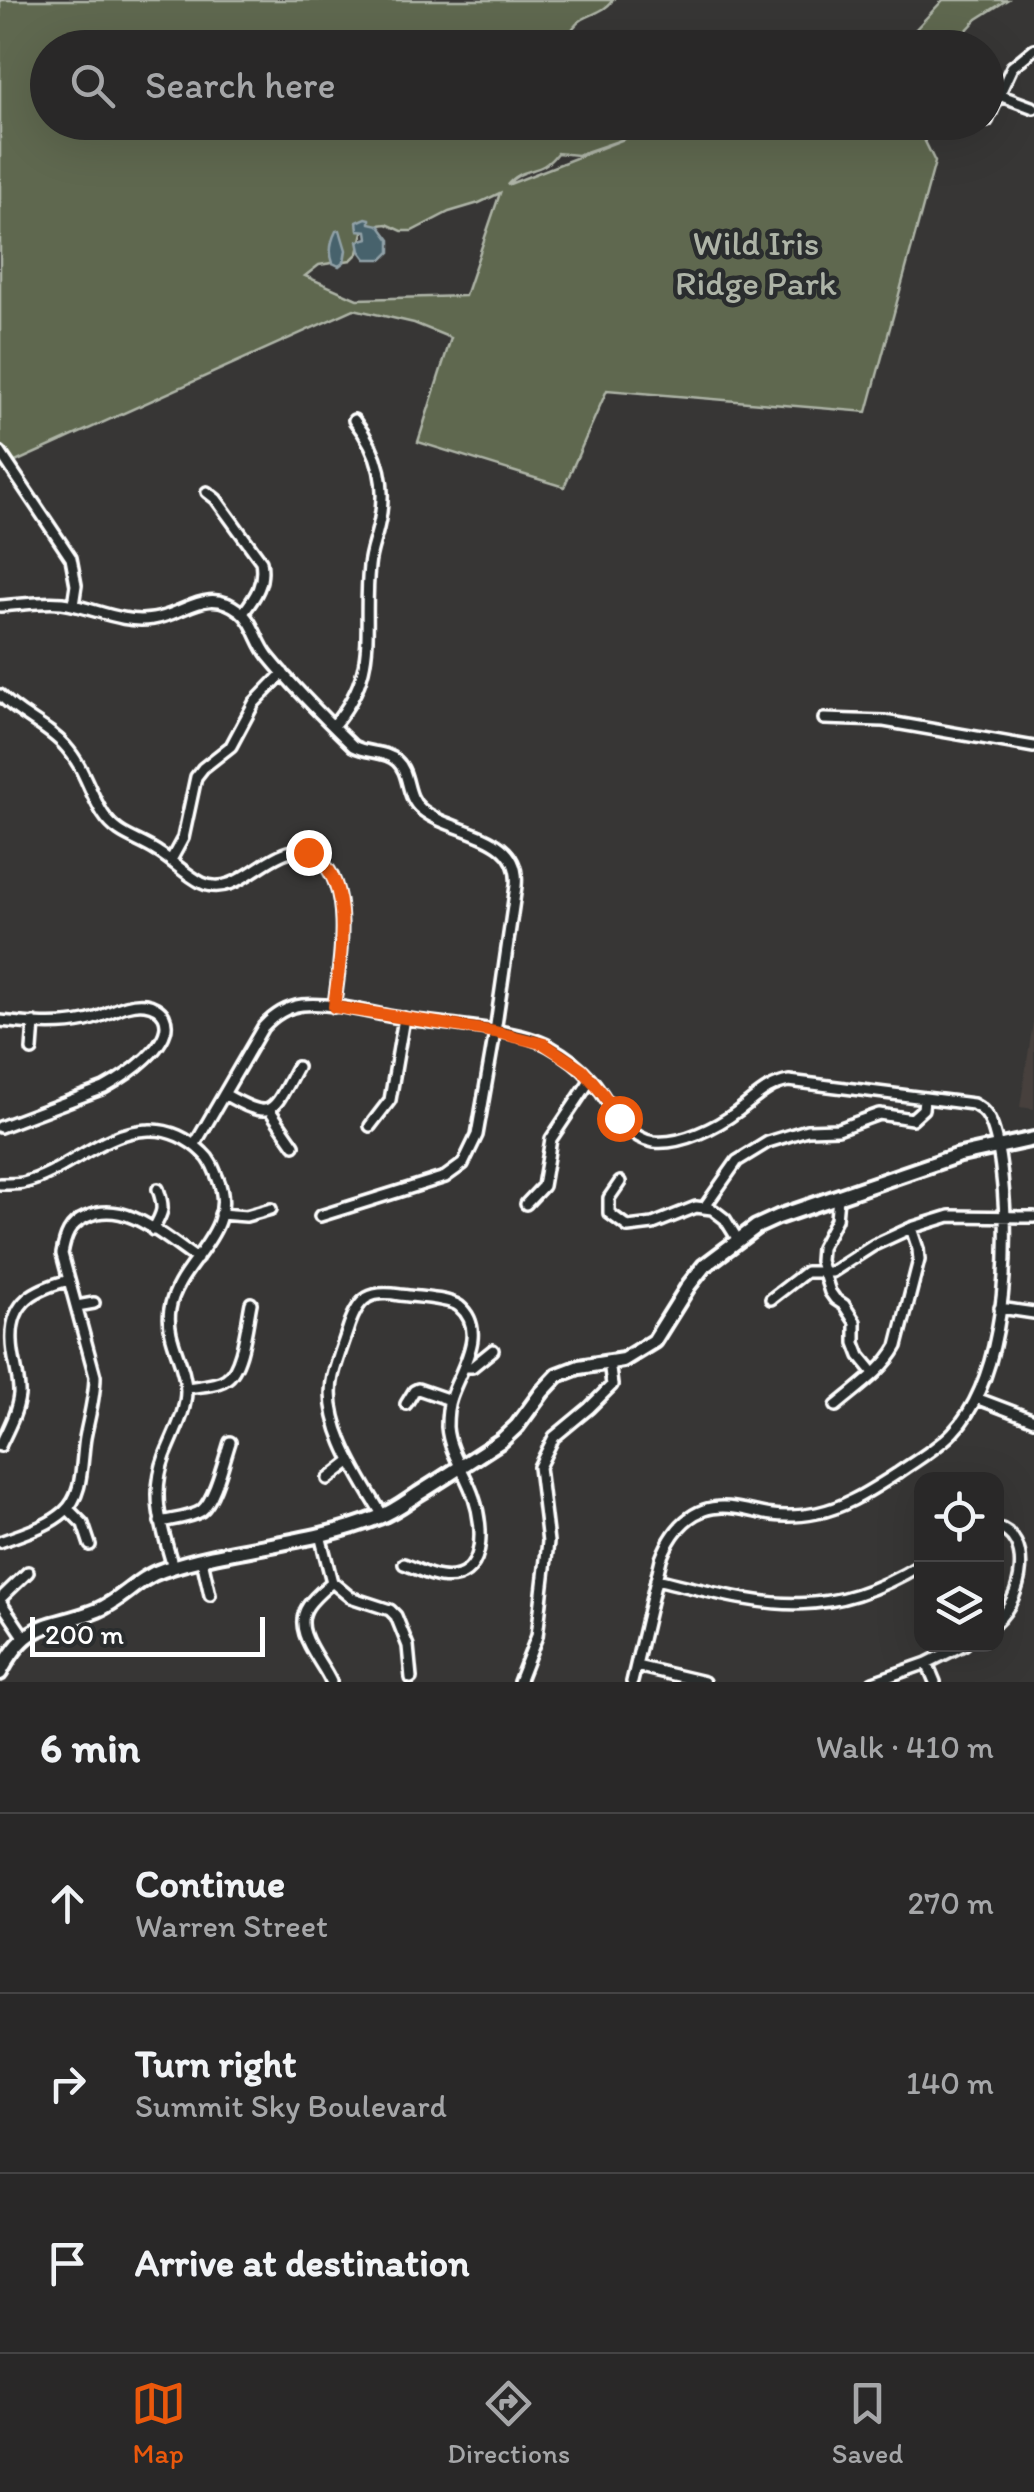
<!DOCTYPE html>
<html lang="en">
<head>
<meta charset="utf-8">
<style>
  body { margin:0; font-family:Itim,sans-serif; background:#313030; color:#f1f3f6 }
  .controls { position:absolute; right:30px; bottom:30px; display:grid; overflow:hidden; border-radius:20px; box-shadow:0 10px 40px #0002 }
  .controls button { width:90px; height:90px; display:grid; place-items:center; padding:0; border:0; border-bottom:2px solid #454445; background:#292828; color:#f1f3f6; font:50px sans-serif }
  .scale { position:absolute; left:30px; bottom:25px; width:235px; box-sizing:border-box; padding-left:10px; border:5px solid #fff; border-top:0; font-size:28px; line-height:35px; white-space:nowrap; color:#fff; -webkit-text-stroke:8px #2a2d2e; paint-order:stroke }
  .stop { position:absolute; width:30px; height:30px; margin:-22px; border:8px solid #ea580c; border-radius:50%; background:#fff }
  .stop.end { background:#ea580c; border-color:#fff; box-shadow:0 2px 10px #0008 }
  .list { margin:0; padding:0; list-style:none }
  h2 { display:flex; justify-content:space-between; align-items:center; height:130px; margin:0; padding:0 40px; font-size:42px }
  h2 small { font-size:32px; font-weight:400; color:#a5a6a8 }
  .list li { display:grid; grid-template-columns:65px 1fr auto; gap:30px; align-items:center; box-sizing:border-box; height:180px; padding:0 40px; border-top:2px solid #454445 }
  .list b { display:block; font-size:38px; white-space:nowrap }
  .list p { margin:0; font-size:32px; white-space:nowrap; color:#a5a6a8 }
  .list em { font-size:32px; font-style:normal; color:#a5a6a8 }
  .icon { flex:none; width:55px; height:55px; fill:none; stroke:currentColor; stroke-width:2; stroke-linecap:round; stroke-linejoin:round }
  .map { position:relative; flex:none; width:1034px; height:1682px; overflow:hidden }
  .search { position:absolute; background:#292828; box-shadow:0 10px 40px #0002; left:30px; right:30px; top:30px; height:110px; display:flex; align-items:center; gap:25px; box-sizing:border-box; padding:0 35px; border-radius:55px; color:#a5a6a8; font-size:38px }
  .sheet { height:670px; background:#292828 }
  nav { display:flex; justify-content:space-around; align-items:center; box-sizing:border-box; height:140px; border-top:2px solid #454445; background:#292828; font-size:28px; color:#a5a6a8 }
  nav a { display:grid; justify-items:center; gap:5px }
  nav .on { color:#ea580c }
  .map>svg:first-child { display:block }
  .built { fill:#46403d }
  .green { fill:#5e684f; stroke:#aeb4a7; stroke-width:2.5; fill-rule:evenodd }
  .water { fill:#47626c; stroke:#91a1a7; stroke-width:2.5 }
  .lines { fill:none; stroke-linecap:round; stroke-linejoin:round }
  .street-casing { stroke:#fff; stroke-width:16 }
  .secondary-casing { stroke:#fff; stroke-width:20 }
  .street { stroke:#2a2d2e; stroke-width:9 }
  .secondary { stroke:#2a2d2e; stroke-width:12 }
  .route { stroke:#ea580c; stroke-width:12 }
  .labels { text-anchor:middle; stroke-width:9; stroke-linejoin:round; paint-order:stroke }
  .park-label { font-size:35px; fill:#aeb4a7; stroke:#2a2d2e }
</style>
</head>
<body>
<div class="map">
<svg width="1034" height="1682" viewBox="0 0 1034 1682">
  <rect width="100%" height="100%" fill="#373635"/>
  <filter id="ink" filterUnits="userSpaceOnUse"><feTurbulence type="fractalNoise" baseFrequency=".01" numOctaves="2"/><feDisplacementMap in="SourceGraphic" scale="20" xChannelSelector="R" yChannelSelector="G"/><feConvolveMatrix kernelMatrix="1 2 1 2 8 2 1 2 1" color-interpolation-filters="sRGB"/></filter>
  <g filter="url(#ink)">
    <path class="built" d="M1034,1016V1109L1020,1107Z"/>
    <path class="green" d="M0,0H613C604,12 595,12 583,19C572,25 568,38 561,47L48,48V122L655,123V127L666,122L916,123L935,162L867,412L607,390L564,487L418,442L451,338L414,323L354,309L0,469ZM624,139L507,185C525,164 540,177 557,153L577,155ZM500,193L465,296L357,299L305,276L319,265L351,260L358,253L363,232L371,226L387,224L402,231H412L449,212L479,203Z
      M943,0H1007L977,19L951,47H899Z"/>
    <path class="water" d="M366,218L370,219V223L379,225L390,240V252L383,259H366L360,251L358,241L368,238L367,231L358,230L357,222Z
      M340,230L346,250L344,262L339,266L333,263C329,253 331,241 336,231Z"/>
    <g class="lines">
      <g class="street-casing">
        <path id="street" d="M999,95L1034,108
          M987,121L1012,67L1034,49
          M0,452L71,558L76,585L73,605
          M207,492L216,499L261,561C265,583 256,596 243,613
          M0,606C21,605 41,601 62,603C92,607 121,624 153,619C184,615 207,585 240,611C254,622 257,642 268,656C294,688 324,718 353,746C367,754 385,750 397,761C411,774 405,796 421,809C452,835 522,832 516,886L495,1032L477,1135L463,1164L445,1177L320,1216
          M0,695C20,716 48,726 66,747C84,767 89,792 103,814C118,837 137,838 158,852C173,861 186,875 202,883C244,903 280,824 320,860C354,889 339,968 334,1007
          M824,719L884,721L1034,747
          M333,726C381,670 362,631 369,566C370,553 375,541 378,528C388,487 380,453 354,420
          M171,860L183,838L196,777L203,768L231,746L254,703L283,673
          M0,1021C27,1024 59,1027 86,1021C104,1017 126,1001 145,1004C152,1005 160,1009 164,1016C177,1043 124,1077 104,1088L0,1127
          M32,1050L34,1023
          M224,1094C274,1122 271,1114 297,1067
          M269,1109L294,1145
          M370,1126L390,1100L404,1018
          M195,1144L263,1027C274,1015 286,1007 302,1005C334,1002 369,1013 400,1018C439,1024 517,1028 549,1046C565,1055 580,1066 591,1079C610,1101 622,1137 654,1142C681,1145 717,1127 738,1111C756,1098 767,1085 789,1081L973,1104C980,1108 985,1111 989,1119C1000,1139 1004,1192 1005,1216C1007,1281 1000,1383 953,1432C937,1449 916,1460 898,1473C872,1489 847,1507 817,1513C802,1516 786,1517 772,1515C750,1512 726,1502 704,1510C682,1518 669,1538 661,1559L632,1682
          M620,1182L609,1198V1213L628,1227L653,1224L696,1207L712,1209L725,1219L738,1240
          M0,1184C7,1184 16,1184 23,1183C67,1172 102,1131 149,1130C169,1129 189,1139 203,1153C211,1160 214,1169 218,1179C240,1233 177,1263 170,1309C165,1339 186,1363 186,1391C186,1413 173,1435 165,1456C150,1495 162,1529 173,1567
          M838,1197L836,1219L821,1248L820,1261L830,1292L835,1299L844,1305L855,1322V1343L860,1356L874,1373
          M526,1204L543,1186L551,1139L591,1079
          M704,1208L737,1161L768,1142L807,1130L838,1129L879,1114L912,1119L923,1109L924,1099
          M220,1214L246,1216L271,1209
          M153,1230C163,1212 165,1209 158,1189
          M771,1299L806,1272H832L874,1245L911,1228L950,1216L1034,1217
          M77,1306L94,1303
          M1000,1308L1034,1313
          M464,1367H472L493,1350
          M186,1388C198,1386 216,1386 226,1379C243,1369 247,1322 251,1303
          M976,1398L1034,1420
          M406,1404L414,1391L418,1389L450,1400
          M836,1406C857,1388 884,1370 897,1346L919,1260L918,1249L911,1228
          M0,1446C8,1429 17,1413 19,1395C20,1377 12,1359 12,1341C10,1300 36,1289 69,1280
          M328,1479L350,1462
          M68,1509L83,1524L90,1545
          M383,1516C360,1478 322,1422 333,1376C337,1359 344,1342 349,1326C359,1297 370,1290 400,1295C414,1297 448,1298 459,1306C489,1331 460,1370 451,1397C448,1405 447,1418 447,1427C449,1453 466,1473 474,1498C484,1527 487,1584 440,1577C427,1575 416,1568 404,1564
          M160,1522C173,1519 190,1518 201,1511C215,1500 224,1460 230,1442
          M996,1527C1034,1537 1023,1598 996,1622
          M320,1535L332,1582L350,1597L390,1610L396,1616L408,1646L411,1678
          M0,1542C21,1534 47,1527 64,1512C84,1495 81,1462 85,1438C89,1417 95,1397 95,1376L62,1254C65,1237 69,1224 86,1217C125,1198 165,1238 197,1259
          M202,1560L210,1595
          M656,1579C761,1604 822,1625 922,1564
          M0,1599L28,1572
          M0,1601L25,1638
          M927,1663L935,1682
          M636,1666L704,1682
          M331,1682C321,1659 291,1631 308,1606C314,1597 324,1589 332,1582
          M519,1682L537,1636L548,1542L539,1467L554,1437L589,1408L612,1385L609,1361
          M873,1682L927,1663L965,1644"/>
      </g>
      <g class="secondary-casing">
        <path id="secondary" d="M0,1673C29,1617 48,1630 98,1610C122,1600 138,1578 163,1570C233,1546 310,1545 379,1517C393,1512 406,1502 418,1494C447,1476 474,1458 502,1440L517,1426L542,1392L558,1375L579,1367L623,1360L654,1341L689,1285L704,1266L756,1227L778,1217L956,1156L1034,1139"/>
      </g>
      <use href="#street" class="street"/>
      <use href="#secondary" class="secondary"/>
    </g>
  </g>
  <g class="lines" filter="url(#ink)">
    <path class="route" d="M308,852C358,875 339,964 334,1007L495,1032L544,1044L582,1069L603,1094L619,1118"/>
  </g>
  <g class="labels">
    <g class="park-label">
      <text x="756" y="255">Wild Iris<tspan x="756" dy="40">Ridge Park</tspan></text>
    </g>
  </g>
</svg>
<div class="controls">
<button><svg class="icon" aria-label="locate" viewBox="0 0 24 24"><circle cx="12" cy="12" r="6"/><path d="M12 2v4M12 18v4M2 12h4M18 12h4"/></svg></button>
<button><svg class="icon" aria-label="layers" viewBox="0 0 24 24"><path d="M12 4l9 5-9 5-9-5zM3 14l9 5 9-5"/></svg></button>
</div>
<div class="scale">200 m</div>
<div class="stop" style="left:619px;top:1118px"></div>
<div class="stop end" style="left:308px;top:852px"></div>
<div class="search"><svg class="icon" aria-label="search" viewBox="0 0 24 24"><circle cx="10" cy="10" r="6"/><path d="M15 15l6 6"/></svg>Search here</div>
</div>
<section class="sheet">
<h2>6 min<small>Walk · 410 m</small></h2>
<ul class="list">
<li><svg class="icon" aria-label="ahead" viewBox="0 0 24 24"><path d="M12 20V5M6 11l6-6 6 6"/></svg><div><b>Continue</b><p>Warren Street</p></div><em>270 m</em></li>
<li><svg class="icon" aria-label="right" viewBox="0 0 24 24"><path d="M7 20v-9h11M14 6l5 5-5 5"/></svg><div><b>Turn right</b><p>Summit Sky Boulevard</p></div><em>140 m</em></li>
<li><svg class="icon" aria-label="arrive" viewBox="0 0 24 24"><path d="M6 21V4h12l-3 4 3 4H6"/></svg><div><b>Arrive at destination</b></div></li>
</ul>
</section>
<nav>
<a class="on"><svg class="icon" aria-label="map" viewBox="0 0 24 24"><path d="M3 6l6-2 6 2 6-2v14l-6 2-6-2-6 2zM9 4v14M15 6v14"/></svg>Map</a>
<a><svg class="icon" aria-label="directions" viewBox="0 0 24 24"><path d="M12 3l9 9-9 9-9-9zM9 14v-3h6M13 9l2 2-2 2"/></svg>Directions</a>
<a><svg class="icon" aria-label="saved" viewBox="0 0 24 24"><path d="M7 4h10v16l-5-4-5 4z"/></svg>Saved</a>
</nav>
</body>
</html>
